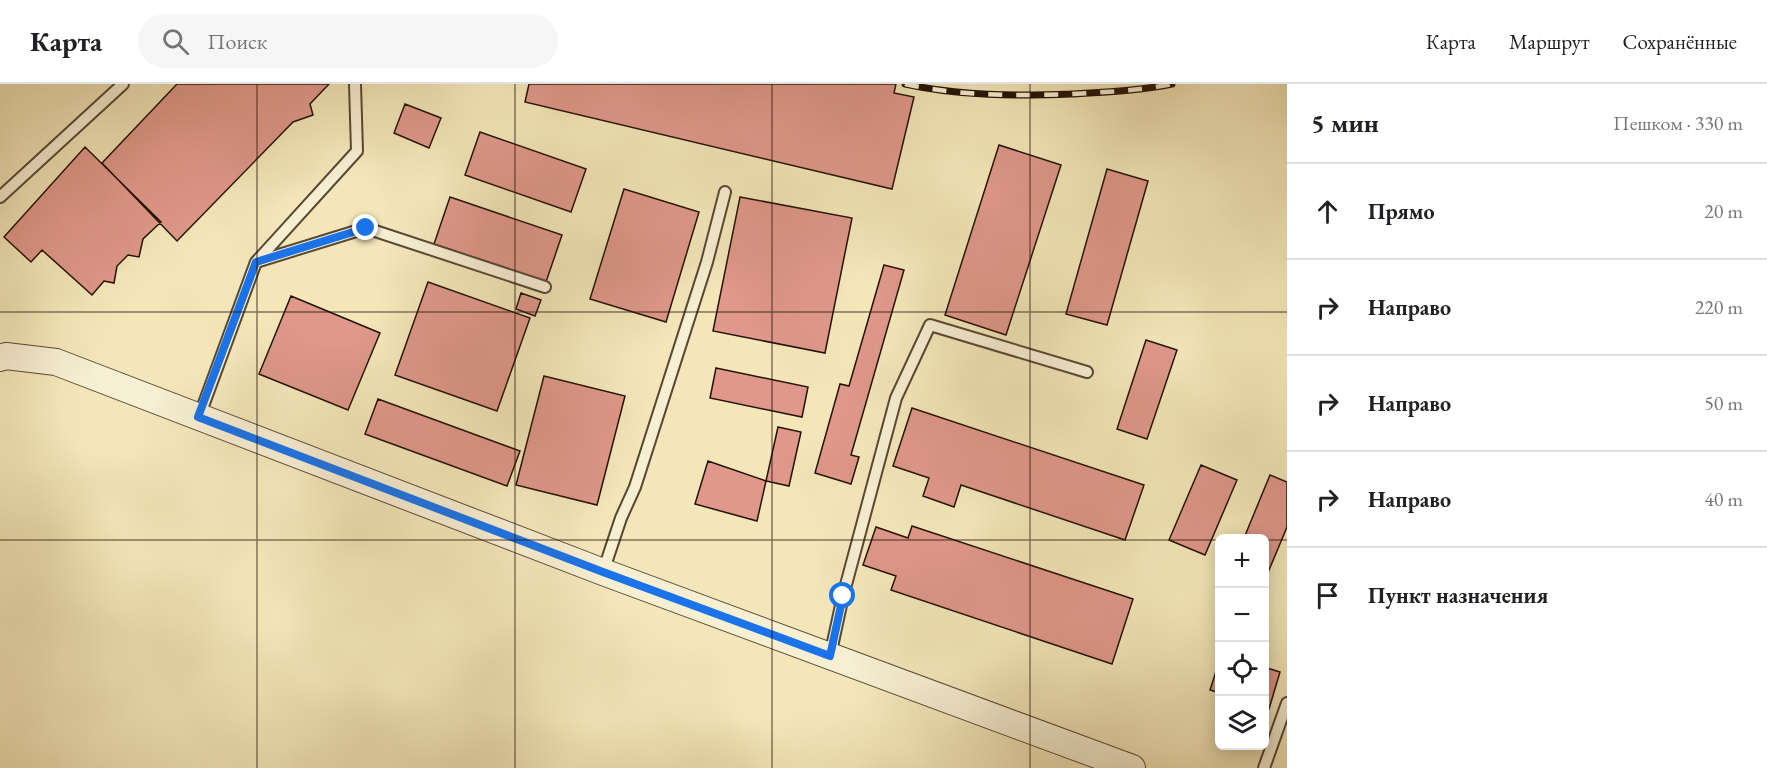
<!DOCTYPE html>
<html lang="ru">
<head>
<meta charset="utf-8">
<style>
  body { margin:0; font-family:"EB Garamond",serif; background:#f6f6f6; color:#202124 }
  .controls { position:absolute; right:18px; bottom:18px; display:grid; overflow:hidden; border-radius:9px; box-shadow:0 3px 15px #0003 }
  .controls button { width:54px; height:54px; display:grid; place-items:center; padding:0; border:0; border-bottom:2px solid #e0e0e0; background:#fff; color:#202124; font:30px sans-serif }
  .stop { position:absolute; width:18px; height:18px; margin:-14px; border:4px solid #1a73e8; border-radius:50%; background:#fff }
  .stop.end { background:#1a73e8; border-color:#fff; box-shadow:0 2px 6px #0008 }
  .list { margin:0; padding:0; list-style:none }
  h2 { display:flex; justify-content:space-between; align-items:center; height:78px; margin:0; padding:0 24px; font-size:26px }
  h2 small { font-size:20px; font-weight:400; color:#757577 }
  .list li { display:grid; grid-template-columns:39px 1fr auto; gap:18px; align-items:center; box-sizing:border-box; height:96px; padding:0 24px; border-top:2px solid #e0e0e0 }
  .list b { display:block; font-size:22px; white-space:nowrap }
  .list em { font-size:20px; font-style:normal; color:#757577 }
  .icon { flex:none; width:33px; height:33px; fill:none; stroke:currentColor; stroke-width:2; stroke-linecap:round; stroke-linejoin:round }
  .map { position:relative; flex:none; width:1287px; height:684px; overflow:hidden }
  header { display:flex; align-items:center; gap:36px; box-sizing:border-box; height:84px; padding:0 30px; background:#fff; border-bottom:2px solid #e0e0e0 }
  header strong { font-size:28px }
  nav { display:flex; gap:33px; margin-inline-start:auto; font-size:21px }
  .search { width:420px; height:54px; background:#f6f6f6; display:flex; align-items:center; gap:15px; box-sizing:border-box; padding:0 21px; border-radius:33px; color:#757577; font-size:22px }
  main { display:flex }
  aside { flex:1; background:#fff }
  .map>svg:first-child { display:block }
  .building { fill:#df988a; stroke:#241306; stroke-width:1.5 }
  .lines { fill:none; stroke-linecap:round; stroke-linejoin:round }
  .service-casing { stroke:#584833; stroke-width:14 }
  .tertiary-casing { stroke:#584833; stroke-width:28 }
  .service { stroke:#f7efd2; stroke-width:10 }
  .tertiary { stroke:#f7efd2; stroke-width:26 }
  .rail-casing { stroke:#241306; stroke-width:7 }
  .rail { stroke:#f7efd2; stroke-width:4.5; stroke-dasharray:14; stroke-linecap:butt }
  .route { stroke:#1a73e8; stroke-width:8 }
  .grid { fill:none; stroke:#241306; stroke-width:1.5; stroke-opacity:0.55 }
</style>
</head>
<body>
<header>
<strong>Карта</strong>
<div class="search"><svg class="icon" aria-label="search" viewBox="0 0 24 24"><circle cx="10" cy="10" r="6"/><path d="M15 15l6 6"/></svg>Поиск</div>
<nav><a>Карта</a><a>Маршрут</a><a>Сохранённые</a></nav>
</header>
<main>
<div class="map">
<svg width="1287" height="684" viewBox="0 0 1287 684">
  <rect width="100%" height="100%" fill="#f3e7b9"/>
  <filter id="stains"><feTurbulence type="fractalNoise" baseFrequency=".00333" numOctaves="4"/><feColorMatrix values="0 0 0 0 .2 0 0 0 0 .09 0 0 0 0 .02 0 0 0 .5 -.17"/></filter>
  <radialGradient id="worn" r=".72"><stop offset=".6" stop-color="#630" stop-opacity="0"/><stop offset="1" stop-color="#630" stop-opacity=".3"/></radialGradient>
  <path class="building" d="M177,0H329L310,20L313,31L293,38L177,157L102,79Z
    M529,0H896L894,9L914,13L892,105L525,18Z
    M405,20L441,34L429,64L394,49Z
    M480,48L586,85L571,128L465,91Z
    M999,61L1061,81L1006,251L945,231Z
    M85,63L161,138L143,155L139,173L128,171L117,182L114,199L104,197L92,211L42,166L31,178L4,153Z
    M1107,85L1148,97L1107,241L1066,230Z
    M624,105L699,128L666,238L590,215Z
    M450,113L562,151L546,198L434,160Z
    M740,113L852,134L825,269L713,247Z
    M884,181L904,186L851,371L859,373L851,400L815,389L840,300L849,302Z
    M428,198L530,234L497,327L395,291Z
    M521,209L541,216L535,232L516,225Z
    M291,212L380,249L348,326L259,290Z
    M1146,256L1177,266L1147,355L1117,345Z
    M716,284L808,303L802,333L710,314Z
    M544,292L625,312L597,421L516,401Z
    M378,315L520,367L507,402L365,350Z
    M912,324L1144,401L1125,456L961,401L954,423L923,412L929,394L893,382Z
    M778,343L801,348L789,402L766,397Z
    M708,377L766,397L757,437L695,420Z
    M1201,381L1237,396L1205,471L1169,456Z
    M1270,391L1287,398V443L1264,498V454H1244Z
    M912,442L1133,515L1112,580L891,506L896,492L863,481L876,443L908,454Z
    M1219,578H1220V609L1210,606Z
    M1264,583L1280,588L1269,625L1264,624Z"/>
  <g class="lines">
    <g class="service-casing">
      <path id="service" d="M0,113L123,0
        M257,177L357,67L355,0
        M199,333L256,178L366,144L545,203
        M603,488L621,434L635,403L707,178L725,108
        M830,572L843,512L896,314L930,241L1087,288
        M1264,684L1287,619"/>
    </g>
    <g class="tertiary-casing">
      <path id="tertiary" d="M0,274L6,272L56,278L603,488L1132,684"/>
    </g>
    <use href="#service" class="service"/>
    <use href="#tertiary" class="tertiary"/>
    <g class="rail-casing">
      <path id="rail" d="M905,0C960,12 1015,12 1071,10C1105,8 1138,7 1172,0"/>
    </g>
    <use href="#rail" class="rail"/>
  </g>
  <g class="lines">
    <path class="route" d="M366,144L256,178L198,333L603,488L830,572L843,512"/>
  </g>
  <path class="grid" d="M257,0V684M515,0V684M772,0V684M1030,0V684M0,228H1287M0,456H1220M1264,456H1287"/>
  <rect width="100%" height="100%" filter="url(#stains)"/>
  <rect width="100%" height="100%" fill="url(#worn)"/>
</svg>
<div class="controls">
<button>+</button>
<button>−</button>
<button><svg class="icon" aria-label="locate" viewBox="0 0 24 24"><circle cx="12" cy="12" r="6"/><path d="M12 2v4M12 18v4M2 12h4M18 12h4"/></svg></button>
<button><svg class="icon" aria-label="layers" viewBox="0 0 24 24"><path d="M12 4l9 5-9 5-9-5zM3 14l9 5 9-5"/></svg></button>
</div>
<div class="stop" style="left:843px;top:512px"></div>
<div class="stop end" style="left:366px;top:144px"></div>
</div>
<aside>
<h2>5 мин<small>Пешком · 330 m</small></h2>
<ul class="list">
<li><svg class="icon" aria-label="ahead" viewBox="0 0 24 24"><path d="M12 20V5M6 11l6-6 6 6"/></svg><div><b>Прямо</b></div><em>20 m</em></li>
<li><svg class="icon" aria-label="right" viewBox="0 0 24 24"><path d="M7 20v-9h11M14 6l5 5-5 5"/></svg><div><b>Направо</b></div><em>220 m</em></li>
<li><svg class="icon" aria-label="right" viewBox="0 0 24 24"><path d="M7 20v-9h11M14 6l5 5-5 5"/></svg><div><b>Направо</b></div><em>50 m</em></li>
<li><svg class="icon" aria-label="right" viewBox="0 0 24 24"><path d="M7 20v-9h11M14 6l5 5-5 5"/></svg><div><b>Направо</b></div><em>40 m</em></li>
<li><svg class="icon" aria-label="arrive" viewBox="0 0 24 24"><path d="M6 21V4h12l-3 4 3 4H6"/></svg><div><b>Пункт назначения</b></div></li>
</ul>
</aside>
</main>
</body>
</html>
